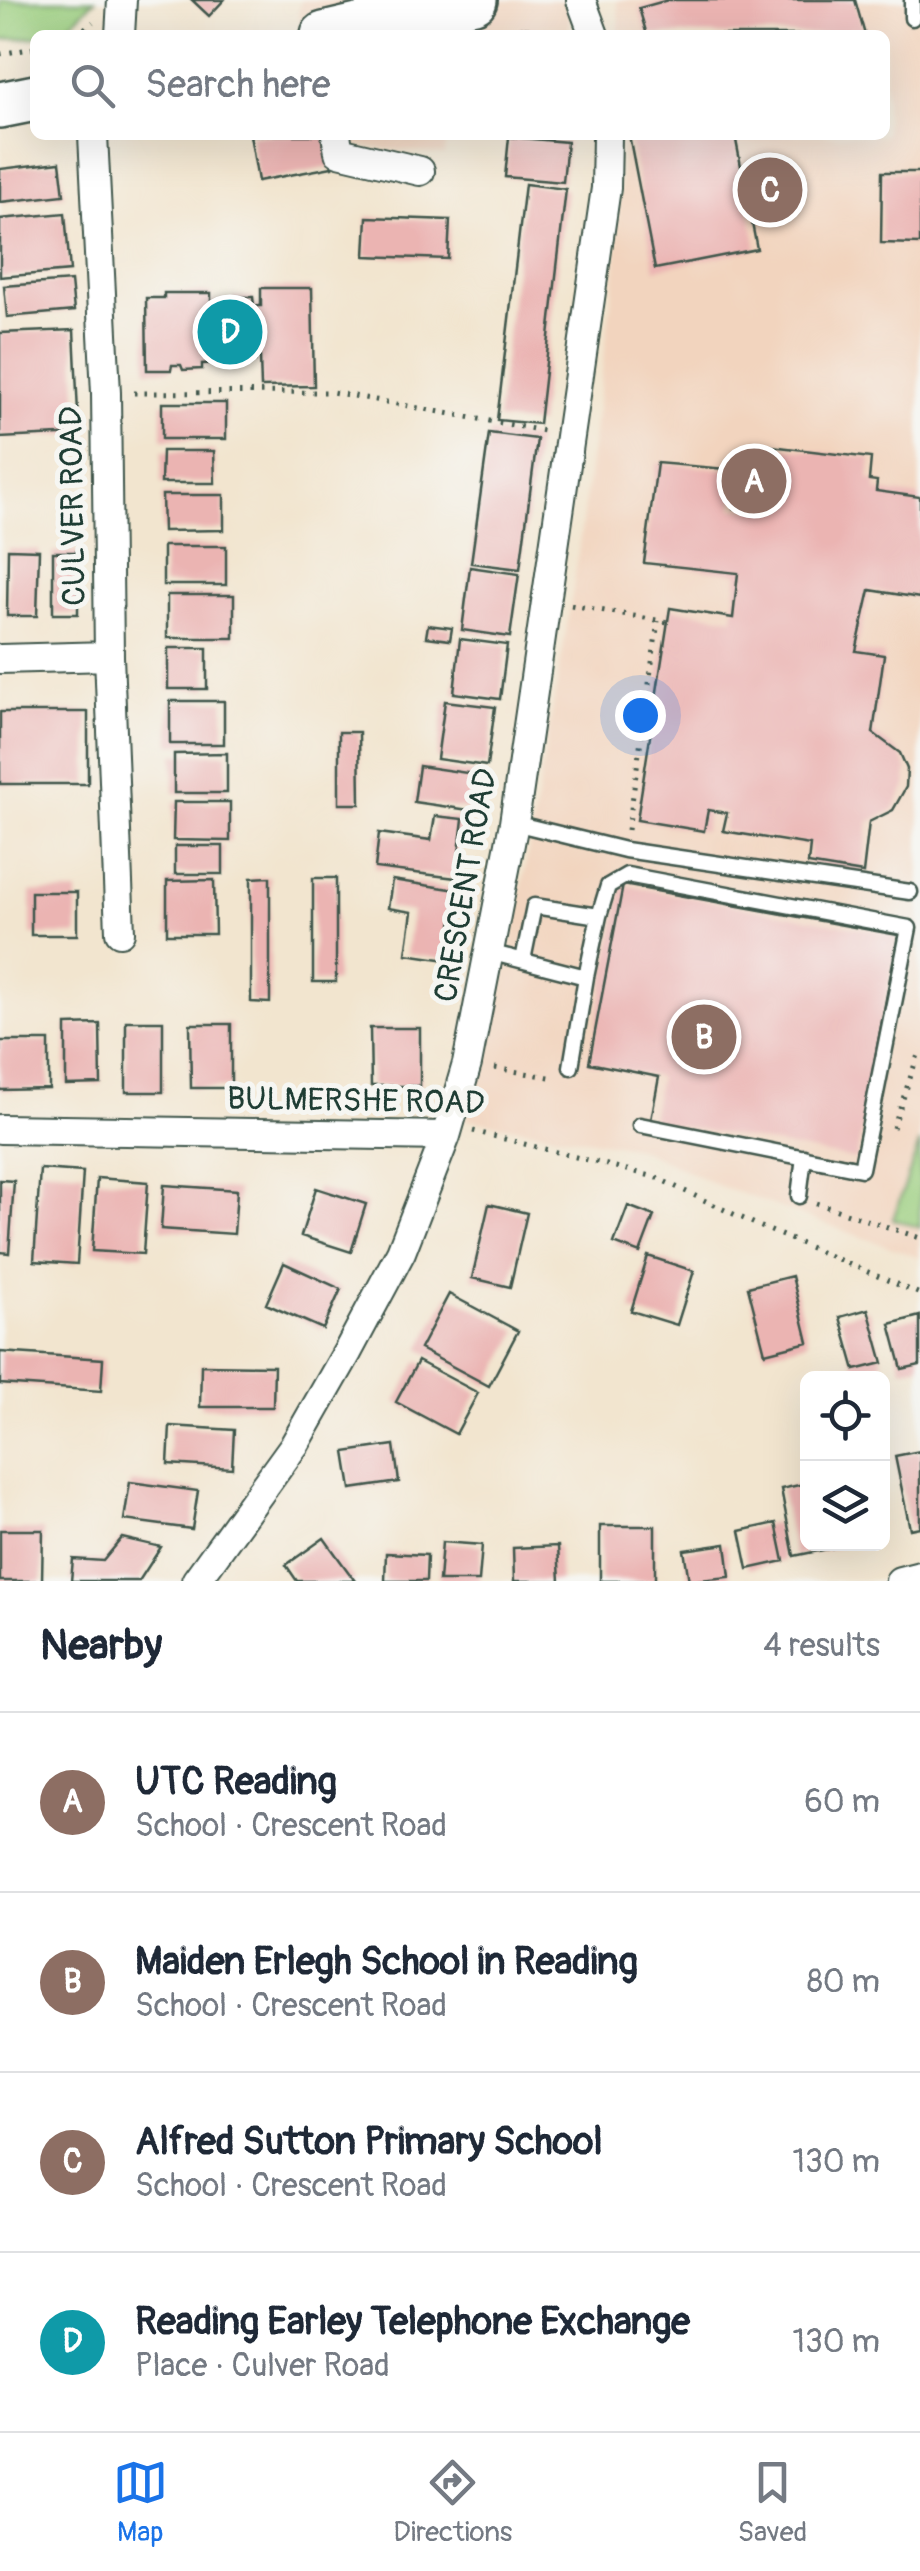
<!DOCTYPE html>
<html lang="en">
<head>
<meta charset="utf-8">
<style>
  body { margin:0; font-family:Pangolin,sans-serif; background:#f6f6f7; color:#1f2937 }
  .controls { position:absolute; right:30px; bottom:30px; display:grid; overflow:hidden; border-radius:15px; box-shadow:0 10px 40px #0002 }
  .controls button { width:90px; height:90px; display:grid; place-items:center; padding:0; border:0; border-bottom:2px solid #e0e1e3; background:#fff; color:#1f2937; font:50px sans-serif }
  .you { position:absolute; left:640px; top:715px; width:35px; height:35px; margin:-25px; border:8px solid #fff; border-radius:50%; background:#1a73e8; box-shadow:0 0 0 15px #1a73e833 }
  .badge { display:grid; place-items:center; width:65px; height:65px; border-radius:50%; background:#1a73e8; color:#fff; font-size:32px; font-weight:700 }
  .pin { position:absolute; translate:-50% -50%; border:5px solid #fff; box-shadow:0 2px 10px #0006 }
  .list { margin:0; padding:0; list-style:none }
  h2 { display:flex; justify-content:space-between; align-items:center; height:130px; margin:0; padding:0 40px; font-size:42px }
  h2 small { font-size:32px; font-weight:400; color:#747a83 }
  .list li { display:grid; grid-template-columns:65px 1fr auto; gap:30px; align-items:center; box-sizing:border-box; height:180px; padding:0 40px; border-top:2px solid #e0e1e3 }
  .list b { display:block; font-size:38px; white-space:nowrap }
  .list p { margin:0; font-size:32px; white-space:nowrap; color:#747a83 }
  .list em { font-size:32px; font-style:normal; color:#747a83 }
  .icon { flex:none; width:55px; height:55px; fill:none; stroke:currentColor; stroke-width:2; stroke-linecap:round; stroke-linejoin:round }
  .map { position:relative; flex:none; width:920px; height:1581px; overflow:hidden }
  .search { position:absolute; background:#fff; box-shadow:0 10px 40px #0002; left:30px; right:30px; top:30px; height:110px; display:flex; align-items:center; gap:25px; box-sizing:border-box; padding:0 35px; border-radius:15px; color:#747a83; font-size:38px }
  .sheet { height:850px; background:#fff }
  nav { display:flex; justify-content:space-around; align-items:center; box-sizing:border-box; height:140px; border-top:2px solid #e0e1e3; background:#fff; font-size:28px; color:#747a83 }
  nav a { display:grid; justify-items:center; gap:5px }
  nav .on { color:#1a73e8 }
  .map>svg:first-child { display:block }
  .built { fill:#f2d4be }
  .green { fill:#9acd7d; stroke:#5c8558; stroke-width:2.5 }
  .building { fill:#ebb4b2 }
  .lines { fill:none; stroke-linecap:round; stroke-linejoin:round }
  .lane-casing { stroke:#3f564b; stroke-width:19 }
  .street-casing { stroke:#3f564b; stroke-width:32 }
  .primary-casing { stroke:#3f564b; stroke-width:50 }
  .path { stroke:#3f564b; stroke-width:5; stroke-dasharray:2.5 8; stroke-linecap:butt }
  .lane { stroke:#fff; stroke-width:14 }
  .street { stroke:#fff; stroke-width:28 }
  .primary { stroke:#fff; stroke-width:45 }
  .labels { text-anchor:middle; stroke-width:10; stroke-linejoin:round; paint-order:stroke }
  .street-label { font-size:32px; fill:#1f3d34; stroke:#f6f6f2 }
</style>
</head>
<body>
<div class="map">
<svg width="920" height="1581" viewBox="0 0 920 1581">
  <rect width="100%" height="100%" fill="#f6f6f2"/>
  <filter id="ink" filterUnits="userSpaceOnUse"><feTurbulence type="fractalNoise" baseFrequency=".01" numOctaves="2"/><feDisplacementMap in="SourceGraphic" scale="20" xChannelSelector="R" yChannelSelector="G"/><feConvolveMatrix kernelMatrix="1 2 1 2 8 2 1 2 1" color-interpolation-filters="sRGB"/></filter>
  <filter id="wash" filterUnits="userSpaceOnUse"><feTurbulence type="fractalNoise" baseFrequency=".0048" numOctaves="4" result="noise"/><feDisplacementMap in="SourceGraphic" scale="40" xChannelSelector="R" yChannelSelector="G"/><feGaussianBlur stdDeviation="2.25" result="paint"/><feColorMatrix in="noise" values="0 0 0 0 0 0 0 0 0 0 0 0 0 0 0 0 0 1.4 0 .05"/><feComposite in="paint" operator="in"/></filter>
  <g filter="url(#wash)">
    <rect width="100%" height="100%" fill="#f2e5cf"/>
    <path class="built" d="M301,0H568L569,32L568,35H304L298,14Z
      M617,0H920V1258L717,1185L638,1148L467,1119L510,955L573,590L616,266L623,135H885V35H620Z
      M332,135H448L444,155L334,143Z"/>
    <path class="green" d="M0,0H95L59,35L0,40Z
      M920,1142V1228L893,1219Z"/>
    <g id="blocks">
      <path class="building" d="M192,0H224L209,16Z
        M668,0H855L865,35H647L639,8Z
        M521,27L564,33V35H520Z
        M250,135H326L332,167L258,181Z
        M629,135H735L757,249L655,269Z
        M509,137L567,142L563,182L505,177Z
        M60,162L64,195L0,202V169Z
        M882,172H920V244L881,243Z
        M525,184L566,189L539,424L497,420Z
        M65,213L70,271L0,277V219Z
        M367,217L450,220L448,259L365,256Z
        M71,281L74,311L7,317L4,286Z
        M261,288H312L314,386L261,387L260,357H253L255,361L202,364V369L183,370L181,365H172L171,370H147L146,298H164V293H211V303L233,302V297H253L254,306H261Z
        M74,330L79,434L0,438V333Z
        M162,403H226V439H162Z
        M489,433L537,439L520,569L471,563Z
        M771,446L871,458L869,480L877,481L876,491L920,497V598L870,590L856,651L884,655L873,733L900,753L907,769L906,787L893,810L869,822L863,873L808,864L810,845L723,831L727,813L708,810L704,831L637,820L670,608L733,618L738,573L644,563L657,463L737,470L733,508L760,509Z
        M162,451H214L215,483H161Z
        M162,495H224V530L163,531Z
        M163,546H226V585H163Z
        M8,549L39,550L37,616H7Z
        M53,552H78V614H53Z
        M470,567L519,574L510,637L462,630Z
        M167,595H234V638H167Z
        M428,625L452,628L450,640L426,637Z
        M460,639L507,645L500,699L454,693Z
        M168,648H207V689H168Z
        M170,701H224V744H170Z
        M445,701L495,707L487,766L437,759Z
        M0,712H88V784H0Z
        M339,732H359L360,804H339Z
        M227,753V793H174V754Z
        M419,766L481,775L476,811L414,802Z
        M174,802H230V841L173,840Z
        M435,816L463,819L456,878L375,868L379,833L431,840Z
        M175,846H223V874H175Z
        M270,877V1003L251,1002V878Z
        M313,878H336V982H313Z
        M214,880L215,934H167V881Z
        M392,880L457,890L447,960L406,954L412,912L388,908Z
        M623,885L898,935L856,1160L651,1120L659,1077L589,1063Z
        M31,892H77V935H31Z
        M126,1021H163V1092H126Z
        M100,1024L101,1084L66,1085V1025Z
        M190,1024H231V1088H191Z
        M370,1028H420V1086H371Z
        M0,1041H49V1089L0,1090Z
        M40,1169L83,1172L77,1264L34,1261Z
        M97,1178L148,1182L143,1254L92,1251Z
        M0,1180L14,1181L9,1253L0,1252Z
        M164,1185L237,1190L234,1234L161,1229Z
        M316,1188L366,1204L351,1252L301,1236Z
        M489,1204L527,1213L510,1287L472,1278Z
        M628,1206L654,1216L640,1253L614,1243Z
        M648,1256L694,1271L677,1325L631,1311Z
        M284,1263L341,1289L323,1329L266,1304Z
        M792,1276L808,1342L765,1353L748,1287Z
        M449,1294L518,1331L489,1386L420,1349Z
        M868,1309L883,1363L855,1370L840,1317Z
        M920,1316V1365L902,1369L890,1324Z
        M0,1352L103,1359L101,1391L0,1384Z
        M418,1361L478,1393L456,1434L396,1402Z
        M201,1365L274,1366L273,1407H200Z
        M170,1426L234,1430L232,1468L168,1464Z
        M394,1445L399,1482L351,1489L345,1452Z
        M920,1451V1527L910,1529L895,1456Z
        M130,1482L198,1491L192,1529L124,1520Z
        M808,1483V1544L847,1545L794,1556L781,1489Z
        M776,1523L784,1561L748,1569L740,1531Z
        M600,1526H655V1581H600Z
        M0,1530H43L42,1581H0Z
        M122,1538L161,1547L139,1581H71L73,1559L103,1561Z
        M324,1538L339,1559L355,1581H297L286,1565Z
        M442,1542L482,1545L479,1581H439Z
        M726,1544L730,1577L689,1581L684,1550Z
        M558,1546L560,1581H514L513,1548Z
        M386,1553L427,1555L426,1581H385Z"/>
    </g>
  </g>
  <g filter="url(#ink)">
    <use href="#blocks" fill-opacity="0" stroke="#3f564b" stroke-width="2.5"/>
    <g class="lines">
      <g class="lane-casing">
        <path id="lane" d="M912,18V0
          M514,823L625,850L910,892
          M599,916L608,886L627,875L909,928L861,1169L640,1125
          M489,952L586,977L599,916L534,906L523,960
          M571,1067L586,977
          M799,1196L804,1157"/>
      </g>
      <g class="street-casing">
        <path id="street" d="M581,0L594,35
          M120,35L122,0
          M93,135L106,393L109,656L120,932
          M336,135L339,152L420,171
          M0,659L109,656
          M0,1129L446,1136
          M196,1581L295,1444L348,1351L401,1252L446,1136L467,1064L514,823L606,188L607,135
          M900,1581L920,1576"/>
      </g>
      <g class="primary-casing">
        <path id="primary" d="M324,35L474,0
          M0,105L35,98"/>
      </g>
      <path class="path" d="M76,35L93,22
        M0,54L35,48
        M134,393L332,392L544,431
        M571,605L668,622
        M628,830L658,621
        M495,1068L555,1078
        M893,1128L920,1049
        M473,1131L655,1177L759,1226L920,1294
        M816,1203L920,1238"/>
      <use href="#lane" class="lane"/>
      <use href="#street" class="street"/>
      <use href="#primary" class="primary"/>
    </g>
  </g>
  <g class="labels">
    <g class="street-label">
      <text transform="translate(72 506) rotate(-91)" y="11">CULVER ROAD</text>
      <text transform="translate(465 885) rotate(-80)" y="11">CRESCENT ROAD</text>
      <text transform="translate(356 1100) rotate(1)" y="11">BULMERSHE ROAD</text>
    </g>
  </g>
</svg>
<div class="controls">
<button><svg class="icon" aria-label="locate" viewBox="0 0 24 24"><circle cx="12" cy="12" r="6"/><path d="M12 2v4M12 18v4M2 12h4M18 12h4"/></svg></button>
<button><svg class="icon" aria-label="layers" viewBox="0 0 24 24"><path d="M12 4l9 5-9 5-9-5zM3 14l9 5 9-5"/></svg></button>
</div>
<div class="you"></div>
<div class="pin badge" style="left:754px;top:481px;background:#8d6e63">A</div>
<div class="pin badge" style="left:704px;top:1037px;background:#8d6e63">B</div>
<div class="pin badge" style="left:770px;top:190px;background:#8d6e63">C</div>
<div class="pin badge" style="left:230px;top:332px;background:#0f9aa8">D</div>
<div class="search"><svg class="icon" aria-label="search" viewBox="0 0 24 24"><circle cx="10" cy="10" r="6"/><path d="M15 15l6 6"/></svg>Search here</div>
</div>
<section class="sheet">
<h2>Nearby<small>4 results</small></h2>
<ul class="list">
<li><span class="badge" style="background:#8d6e63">A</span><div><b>UTC Reading</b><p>School · Crescent Road</p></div><em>60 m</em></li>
<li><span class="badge" style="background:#8d6e63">B</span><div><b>Maiden Erlegh School in Reading</b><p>School · Crescent Road</p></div><em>80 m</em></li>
<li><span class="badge" style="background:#8d6e63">C</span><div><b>Alfred Sutton Primary School</b><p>School · Crescent Road</p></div><em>130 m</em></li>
<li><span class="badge" style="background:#0f9aa8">D</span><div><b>Reading Earley Telephone Exchange</b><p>Place · Culver Road</p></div><em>130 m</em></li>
</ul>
</section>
<nav>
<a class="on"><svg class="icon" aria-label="map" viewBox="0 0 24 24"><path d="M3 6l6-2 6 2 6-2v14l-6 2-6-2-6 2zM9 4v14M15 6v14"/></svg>Map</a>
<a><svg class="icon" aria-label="directions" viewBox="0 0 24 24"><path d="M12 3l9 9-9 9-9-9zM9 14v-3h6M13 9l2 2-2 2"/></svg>Directions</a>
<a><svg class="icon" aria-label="saved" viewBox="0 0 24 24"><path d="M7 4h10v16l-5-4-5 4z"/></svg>Saved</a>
</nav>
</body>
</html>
